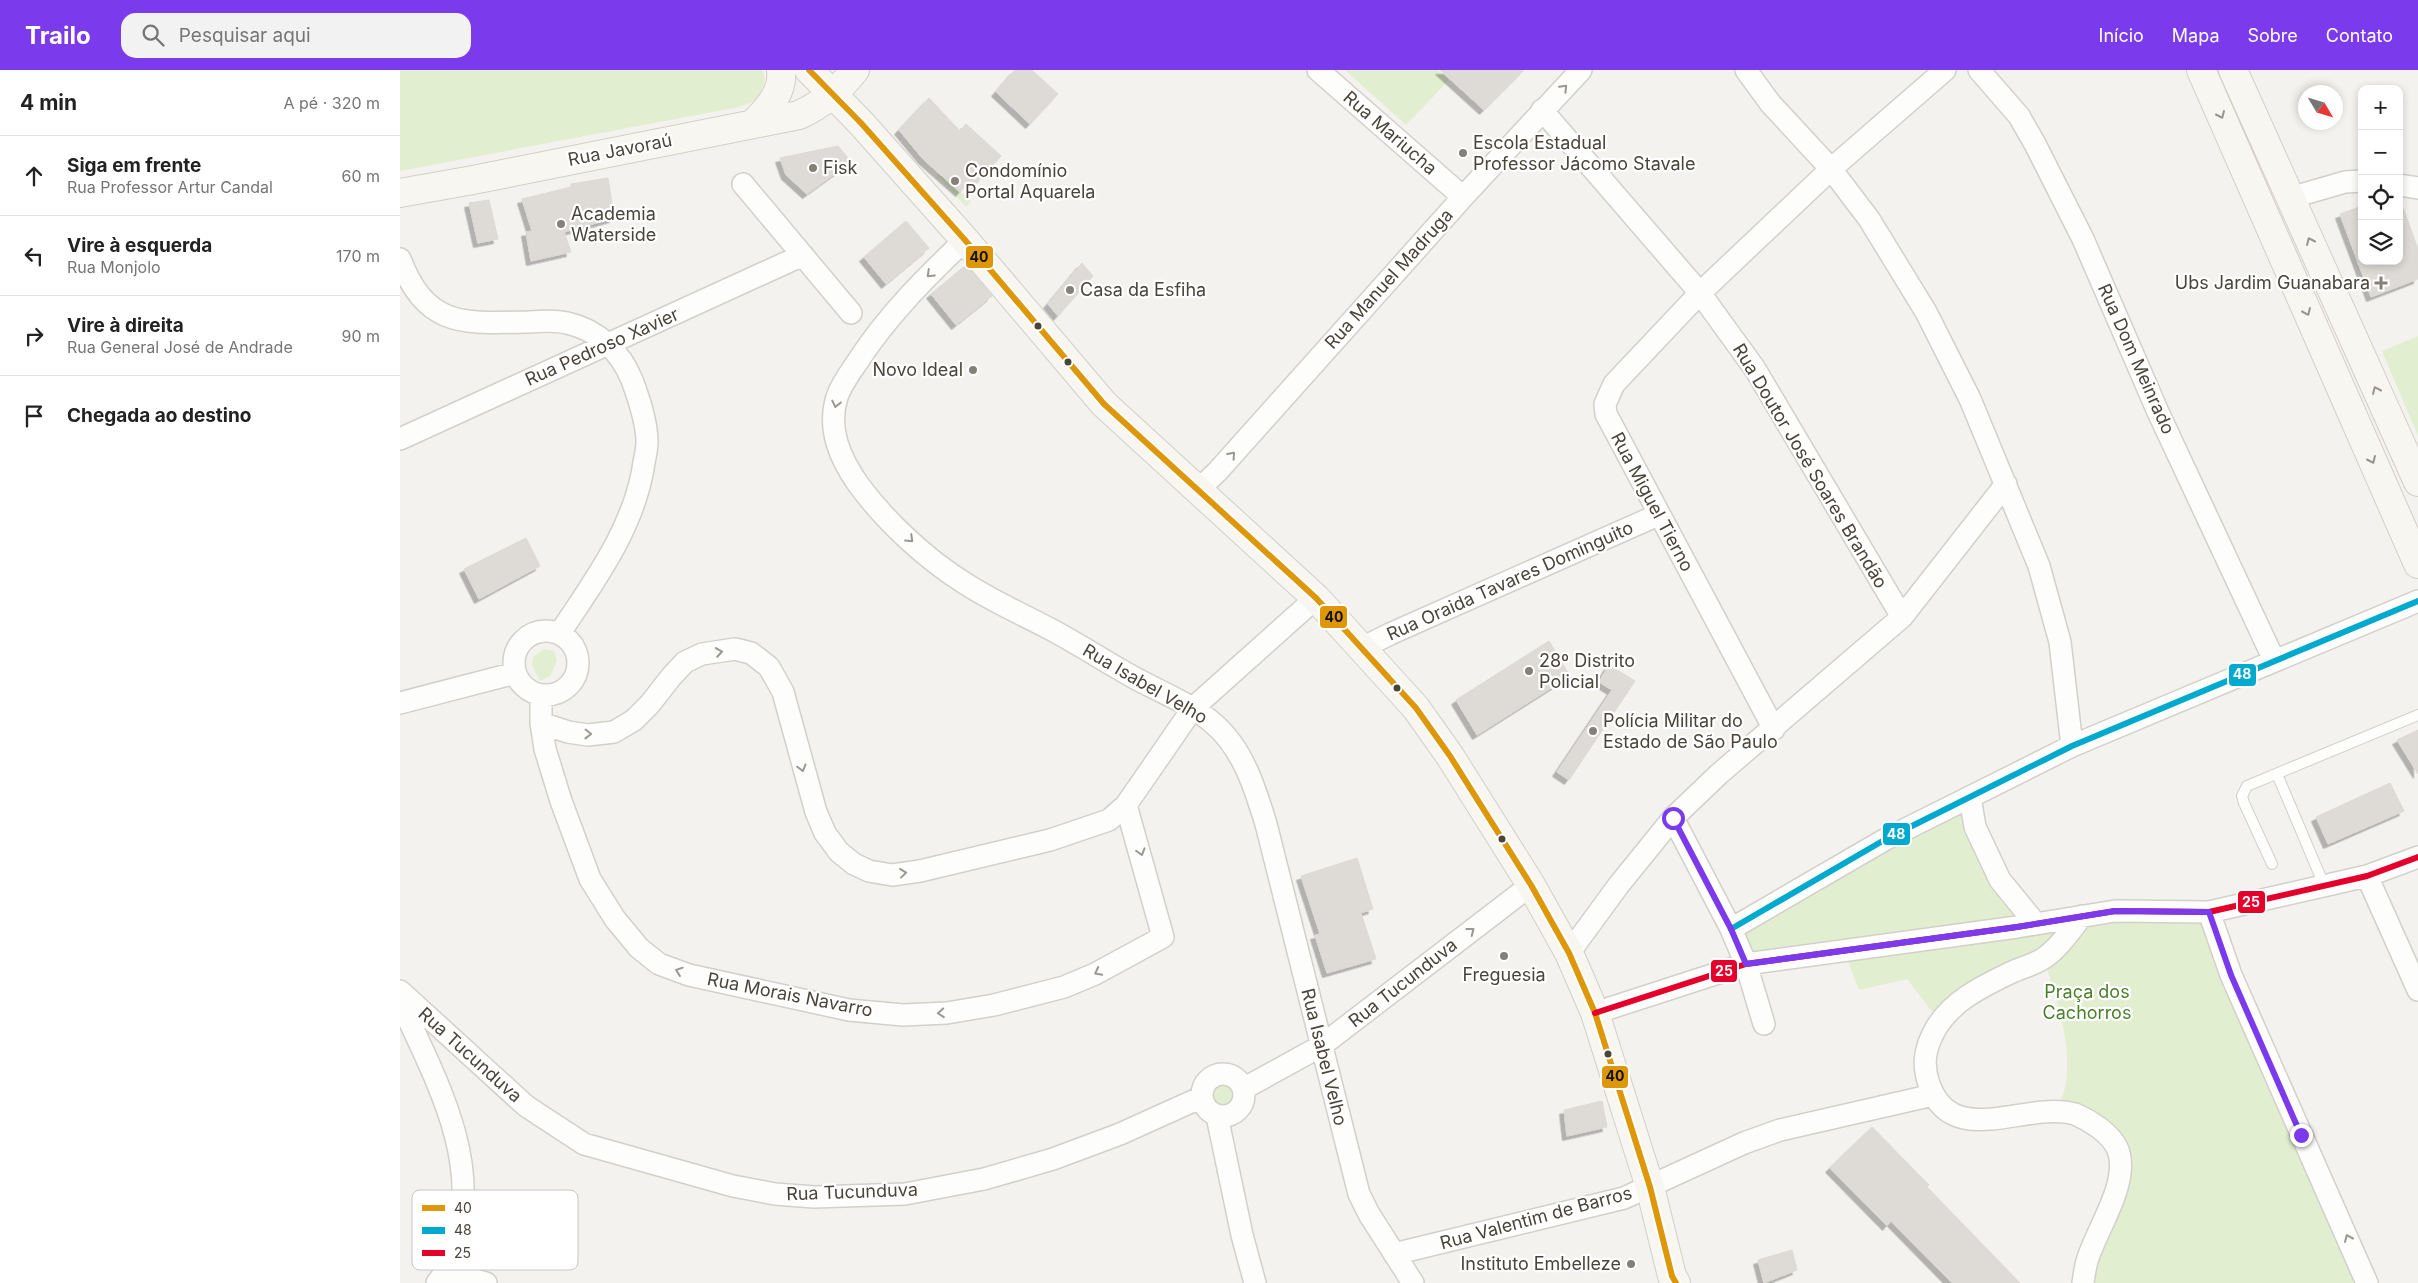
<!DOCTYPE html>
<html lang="pt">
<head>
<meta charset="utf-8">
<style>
  body { margin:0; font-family:Inter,sans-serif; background:#f2f2f2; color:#222 }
  .controls { position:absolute; right:15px; top:15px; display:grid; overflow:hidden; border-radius:10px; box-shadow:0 2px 8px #0003 }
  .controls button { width:45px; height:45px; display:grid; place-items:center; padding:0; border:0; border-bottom:1px solid #e0e0e0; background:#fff; color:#222; font:25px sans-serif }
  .compass { position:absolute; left:1898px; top:15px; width:45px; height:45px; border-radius:50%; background:#fff; box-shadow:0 2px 8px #0003; rotate:128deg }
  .stop { position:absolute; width:15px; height:15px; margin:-11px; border:4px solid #7c3aed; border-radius:50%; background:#fff }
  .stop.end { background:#7c3aed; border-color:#fff; box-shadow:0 1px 5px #0008 }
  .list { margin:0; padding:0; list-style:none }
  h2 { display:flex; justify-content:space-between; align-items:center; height:65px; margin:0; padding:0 20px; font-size:21px }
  h2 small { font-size:16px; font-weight:400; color:#767676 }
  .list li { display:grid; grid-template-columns:32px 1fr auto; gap:15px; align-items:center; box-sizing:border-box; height:80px; padding:0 20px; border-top:1px solid #e0e0e0 }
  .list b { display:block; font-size:19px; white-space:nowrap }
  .list p { margin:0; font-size:16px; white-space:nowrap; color:#767676 }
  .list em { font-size:16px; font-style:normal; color:#767676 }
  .icon { flex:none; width:28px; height:28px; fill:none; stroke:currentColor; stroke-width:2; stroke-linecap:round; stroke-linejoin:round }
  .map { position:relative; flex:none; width:2018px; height:1213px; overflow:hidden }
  header { display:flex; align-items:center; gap:30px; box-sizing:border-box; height:70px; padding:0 25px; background:#7c3aed; color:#fff }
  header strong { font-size:24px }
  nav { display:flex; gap:28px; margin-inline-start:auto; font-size:18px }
  .search { width:350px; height:45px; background:#f2f2f2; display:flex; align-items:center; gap:12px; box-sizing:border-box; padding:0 18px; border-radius:15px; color:#767676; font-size:19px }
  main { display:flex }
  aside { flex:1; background:#fff }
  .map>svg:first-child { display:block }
  .green { fill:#e1eecf }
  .building { fill:#dedbd6; stroke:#dcd9d4; filter:url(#shadow) }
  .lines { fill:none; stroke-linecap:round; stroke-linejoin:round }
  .lane-casing { stroke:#d2d0cb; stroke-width:12 }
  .street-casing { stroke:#d2d0cb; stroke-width:24 }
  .secondary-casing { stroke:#d3cfc5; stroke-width:30 }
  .lane { stroke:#fdfdfc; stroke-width:10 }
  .street { stroke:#fdfdfc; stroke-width:21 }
  .secondary { stroke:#f7f6f1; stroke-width:28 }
  .bus-1-casing { stroke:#fff; stroke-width:10 }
  .bus-2-casing { stroke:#fff; stroke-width:10 }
  .bus-3-casing { stroke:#fff; stroke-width:10 }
  .bus-1 { stroke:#dd9709; stroke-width:6 }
  .bus-2 { stroke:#00a9ce; stroke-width:6 }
  .bus-3 { stroke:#e4002b; stroke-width:6 }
  .oneway { stroke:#9b9791 }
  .oneway2 { stroke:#98948c }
  .route { stroke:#7c3aed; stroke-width:6 }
  .poi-dot { fill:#868178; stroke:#fff; stroke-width:2 }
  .bus-dot { fill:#4b4439; stroke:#fff; stroke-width:2 }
  .labels { text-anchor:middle; stroke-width:4.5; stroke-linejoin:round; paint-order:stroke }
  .street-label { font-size:18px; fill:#4b4439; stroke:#fff }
  .poi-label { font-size:18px; fill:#4b4439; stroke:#fff; text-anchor:start }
  .park-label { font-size:18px; fill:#4a7f2a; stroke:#fff }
  .key { fill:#fff; stroke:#c9c7c4; stroke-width:1 }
  .key-label { font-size:14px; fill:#4b4439 }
  .line-badge { stroke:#fff; stroke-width:2 }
  .badge-label { font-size:14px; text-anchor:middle; font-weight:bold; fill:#fff }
  .pale-badge-label { font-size:14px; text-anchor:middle; font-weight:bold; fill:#111 }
</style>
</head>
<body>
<header>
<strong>Trailo</strong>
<div class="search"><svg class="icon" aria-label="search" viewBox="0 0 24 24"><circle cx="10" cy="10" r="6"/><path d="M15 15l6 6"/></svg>Pesquisar aqui</div>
<nav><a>Início</a><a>Mapa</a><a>Sobre</a><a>Contato</a></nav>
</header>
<main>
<aside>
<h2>4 min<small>A pé · 320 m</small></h2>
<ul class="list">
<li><svg class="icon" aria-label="ahead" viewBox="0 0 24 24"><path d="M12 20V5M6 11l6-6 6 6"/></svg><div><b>Siga em frente</b><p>Rua Professor Artur Candal</p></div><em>60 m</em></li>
<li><svg class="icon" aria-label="left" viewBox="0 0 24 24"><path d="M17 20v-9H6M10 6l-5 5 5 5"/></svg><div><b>Vire à esquerda</b><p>Rua Monjolo</p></div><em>170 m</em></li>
<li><svg class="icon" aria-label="right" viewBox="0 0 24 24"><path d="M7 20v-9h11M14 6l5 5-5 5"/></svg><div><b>Vire à direita</b><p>Rua General José de Andrade</p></div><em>90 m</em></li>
<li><svg class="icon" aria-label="arrive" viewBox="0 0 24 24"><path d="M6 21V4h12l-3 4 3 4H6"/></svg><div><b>Chegada ao destino</b></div></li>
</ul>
</aside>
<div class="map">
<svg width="2018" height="1213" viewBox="0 0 2018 1213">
  <defs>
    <filter id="shadow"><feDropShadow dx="-4.5" dy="4.5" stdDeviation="0" flood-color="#0004"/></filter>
  </defs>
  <rect width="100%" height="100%" fill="#f4f2ee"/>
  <path class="green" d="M0,0H362L365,9L359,29L339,37L0,101Z
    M945,0H1038L1049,10L1006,55Z
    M539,102L571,131L566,137L537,105Z
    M2018,266V366L1982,281Z
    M144,579L154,581L157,591L150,606L140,611L132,595L133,587Z
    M1570,727L1575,757L1636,854L1809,842L1967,1213H1683L1714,1125L1708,1065L1654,1042C1684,1001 1656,932 1644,888L1540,952L1507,909L1459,920L1444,881L1346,894L1331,859Z
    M812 1027a14 14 0 1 1 28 0a14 14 0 1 1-28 0Z"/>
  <path class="building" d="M615,0H632L658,24L630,54L596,22Z
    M1040,0H1124L1084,40Z
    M529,28L560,61L566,54L601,86L574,116L569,112L560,122L523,89L499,60Z
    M438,76L451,92L407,124L386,105L380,88Z
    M208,108L214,148L164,162L171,182L131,191L126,162L132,161L122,129L171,117V114Z
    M89,130L98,169L78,173L69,133Z
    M2001,132L2018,179V209L1971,227L1940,144L1962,136V191H1999Z
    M506,151L529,178L486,214L464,187Z
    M682,193L693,206L658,246L648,234Z
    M566,195L592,226L556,255L531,224Z
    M126,468L140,496L79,529L64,499Z
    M1149,571L1170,606L1077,665L1056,630Z
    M1209,595L1235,611L1169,710L1157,702L1212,620L1199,612Z
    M2018,660V704L1997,670Z
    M1990,713L2004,741L1928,774L1916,747Z
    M957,788L973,839L961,843L976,889L927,903L915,865L920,864L901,806Z
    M1202,1031L1207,1057L1167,1066L1164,1040Z
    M1472,1057L1529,1115L1527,1117L1620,1213H1552L1491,1151L1487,1156L1430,1098Z
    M1392,1180L1397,1200L1364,1213L1358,1190Z"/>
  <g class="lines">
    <g class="lane-casing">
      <path id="lane" d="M1877,704L1924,815
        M1872,794L1844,733L1842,726L1847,716L2018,645"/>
    </g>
    <g class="street-casing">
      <path id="street" d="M918,0L1063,127
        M1346,0L1370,33L1431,99L1469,149L1526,242L1570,329L1639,496L1660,572L1672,676
        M1579,0L1619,46L1635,74L1683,169L1758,342L1874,590
        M1142,40L1300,223L1355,299L1502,547
        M343,114L451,243
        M1999,115L2018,118
        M1890,128L1945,112L1962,111
        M565,170C525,208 486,247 456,294C449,304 441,315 437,327C427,359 440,388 458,414C485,451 527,490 566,514C594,532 624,545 652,560C680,575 706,592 733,607C760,622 790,633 814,654C843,679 855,718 866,754L959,1124L969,1144L1013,1213
        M0,189C27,259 64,253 129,252C141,251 155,250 167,253C198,260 220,281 232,310C239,329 247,352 247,372C247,381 244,390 243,399C232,461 194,511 160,563
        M0,369L403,185
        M798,420L817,402L1063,127L1181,0
        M114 593a32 32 0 1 1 64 0a32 32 0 1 1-64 0Z
        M962,578L990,564L1258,445
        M141,625V653L145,679L161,731L190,809L215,849L239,878L259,894L289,905L449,940L503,945L547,943L594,935L664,917L695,904L763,867L726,735
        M0,633L115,603
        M141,653L168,662L188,665L214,662L234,650L250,634L271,607L285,592L302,584L335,579L351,583L369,597L383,622L416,742L425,763L439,782L454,794L469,801L492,805L520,801L650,770L709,750L726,735L793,638L916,528
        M1374,659L1206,344L1205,334L1214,314L1300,223L1431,99L1545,0
        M1570,727L1575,757L1600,810L1636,854
        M1273,748L1331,859L1346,894L1364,954
        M1967,806L2018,920
        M1809,842L1831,905L1967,1213
        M1682,846C1670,861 1659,878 1644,888C1634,895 1623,897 1612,902C1583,916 1551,931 1535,960C1525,978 1522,994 1529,1014C1552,1081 1627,1030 1675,1044C1682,1047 1691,1052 1698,1057C1706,1063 1716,1072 1719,1083C1728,1116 1696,1160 1687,1191C1685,1198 1684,1206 1683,1213
        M1331,859L1486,769L1672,676L2018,531
        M1169,883L1218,816L1273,748L1319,704L1502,547L1606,414
        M0,921L126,1036L184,1074L333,1116L375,1124L414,1127L505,1124L584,1109L653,1089L720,1064L802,1027
        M0,931C34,1006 83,1091 55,1175C50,1189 47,1201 37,1213
        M1195,943L1346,894L1617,857L1715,841L1809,842L1967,806L2018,787
        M802 1025a21 21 0 1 1 42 0a21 21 0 1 1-42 0Z
        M843,1019L921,976L1131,815
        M817,1046L842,1165L855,1213
        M994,1184L1224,1128L1344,1073L1380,1060L1533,1025
        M46,1202L86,1213"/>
    </g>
    <g class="secondary-casing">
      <path id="secondary" d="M409,0L461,53L565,170L704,334L916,528L1016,638L1050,686L1131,815L1169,883L1195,943L1250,1117L1272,1206L1276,1213
        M1801,0L2018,494
        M1833,0L2018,412
        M353,54C367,40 384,22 381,0
        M0,123L73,110L399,45C423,34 439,20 455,0"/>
    </g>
    <use href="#lane" class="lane"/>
    <use href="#street" class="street"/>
    <use href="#secondary" class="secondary"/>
    <g class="bus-1-casing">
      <path id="bus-1" d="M409,0L461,53L565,170L704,334L916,528L1016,638L1050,686L1131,815L1169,883L1195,943L1250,1117L1272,1206L1276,1213"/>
    </g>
    <g class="bus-2-casing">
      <path id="bus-2" d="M1331,859L1486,769L1672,676L2018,531"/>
    </g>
    <g class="bus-3-casing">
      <path id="bus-3" d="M1195,943L1346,894L1617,857L1715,841L1809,842L1967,806L2018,787"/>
    </g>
    <use href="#bus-1" class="bus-1"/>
    <use href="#bus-2" class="bus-2"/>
    <use href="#bus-3" class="bus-3"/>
  </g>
  <defs><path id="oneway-chevron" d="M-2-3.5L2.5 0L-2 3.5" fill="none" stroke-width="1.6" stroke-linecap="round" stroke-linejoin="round" transform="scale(1.25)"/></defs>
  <g class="oneway">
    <use href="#oneway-chevron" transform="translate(1164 18) rotate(-46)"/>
    <use href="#oneway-chevron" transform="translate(530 204) rotate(136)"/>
    <use href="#oneway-chevron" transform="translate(436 334) rotate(102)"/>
    <use href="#oneway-chevron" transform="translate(832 385) rotate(-48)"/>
    <use href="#oneway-chevron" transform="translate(510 469) rotate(44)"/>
    <use href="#oneway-chevron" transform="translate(319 582) rotate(-9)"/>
    <use href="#oneway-chevron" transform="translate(188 664) rotate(1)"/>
    <use href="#oneway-chevron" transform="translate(402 698) rotate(75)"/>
    <use href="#oneway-chevron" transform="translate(741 782) rotate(74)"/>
    <use href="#oneway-chevron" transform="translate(503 803) rotate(-7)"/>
    <use href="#oneway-chevron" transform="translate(1071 861) rotate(-38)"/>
    <use href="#oneway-chevron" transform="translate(279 901) rotate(-161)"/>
    <use href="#oneway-chevron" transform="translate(698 902) rotate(153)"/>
    <use href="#oneway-chevron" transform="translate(541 943) rotate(176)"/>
    <use href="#oneway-chevron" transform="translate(1948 1168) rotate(-114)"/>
  </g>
  <g class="oneway2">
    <use href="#oneway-chevron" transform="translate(1821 45) rotate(66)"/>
    <use href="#oneway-chevron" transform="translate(1910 171) rotate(-114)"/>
    <use href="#oneway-chevron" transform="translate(1907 242) rotate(66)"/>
    <use href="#oneway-chevron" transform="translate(1976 320) rotate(-114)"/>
    <use href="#oneway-chevron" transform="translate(1972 390) rotate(66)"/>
  </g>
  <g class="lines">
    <path class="route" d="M1273,748L1331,859L1346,894L1617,857L1715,841L1809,842L1831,905L1901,1065"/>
  </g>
  <g class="poi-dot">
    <circle cx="1063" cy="83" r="5"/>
    <circle cx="413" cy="98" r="5"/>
    <circle cx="555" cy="111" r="5"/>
    <circle cx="161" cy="154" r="5"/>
    <path d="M1978.5 205.5h5v5h5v5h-5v5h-5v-5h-5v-5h5z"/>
    <circle cx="670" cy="220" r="5"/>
    <circle cx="573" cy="300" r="5"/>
    <circle cx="1129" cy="601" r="5"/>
    <circle cx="1193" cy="661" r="5"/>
    <circle cx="1104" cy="886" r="5"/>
    <circle cx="1231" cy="1194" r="5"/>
  </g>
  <g class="bus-dot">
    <circle cx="638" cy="256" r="4.5"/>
    <circle cx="668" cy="292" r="4.5"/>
    <circle cx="997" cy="618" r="4.5"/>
    <circle cx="1102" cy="769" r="4.5"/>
    <circle cx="1208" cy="984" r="4.5"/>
  </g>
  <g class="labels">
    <g class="street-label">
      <text transform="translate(990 63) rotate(41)" y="6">Rua Mariucha</text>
      <text transform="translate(220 80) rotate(-11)" y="6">Rua Javoraú</text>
      <text transform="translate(989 209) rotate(-48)" y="6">Rua Manuel Madruga</text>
      <text transform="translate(202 277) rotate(-24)" y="6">Rua Pedroso Xavier</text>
      <text transform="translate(1736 289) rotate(66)" y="6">Rua Dom Meinrado</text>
      <text transform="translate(1410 396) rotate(59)" y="6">Rua Doutor José Soares Brandão</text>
      <text transform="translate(1252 432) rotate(62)" y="6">Rua Miguel Tierno</text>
      <text transform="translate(1110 511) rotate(-24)" y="6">Rua Oraida Tavares Dominguito</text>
      <text transform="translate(745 614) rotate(30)" y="6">Rua Isabel Velho</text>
      <text transform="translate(1003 913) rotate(-38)" y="6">Rua Tucunduva</text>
      <text transform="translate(390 925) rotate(11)" y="6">Rua Morais Navarro</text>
      <text transform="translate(70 985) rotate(42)" y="6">Rua Tucunduva</text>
      <text transform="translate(924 987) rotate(76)" y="6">Rua Isabel Velho</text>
      <text transform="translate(452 1122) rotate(-2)" y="6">Rua Tucunduva</text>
      <text transform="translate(1136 1148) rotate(-15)" y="6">Rua Valentim de Barros</text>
    </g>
    <g class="poi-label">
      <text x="1073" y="79">Escola Estadual<tspan x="1073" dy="21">Professor Jácomo Stavale</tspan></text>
      <text x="423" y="104">Fisk</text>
      <text x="565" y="107">Condomínio<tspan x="565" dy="21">Portal Aquarela</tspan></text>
      <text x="171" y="150">Academia<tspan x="171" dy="21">Waterside</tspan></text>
      <text x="1970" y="219" text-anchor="end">Ubs Jardim Guanabara</text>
      <text x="680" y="226">Casa da Esfiha</text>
      <text x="563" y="306" text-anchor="end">Novo Ideal</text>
      <text x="1139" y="597">28º Distrito<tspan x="1139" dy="21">Policial</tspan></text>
      <text x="1203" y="657">Polícia Militar do<tspan x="1203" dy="21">Estado de São Paulo</tspan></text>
      <text x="1104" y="911" text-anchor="middle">Freguesia</text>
      <text x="1221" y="1200" text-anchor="end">Instituto Embelleze</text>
    </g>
    <g class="park-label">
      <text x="1687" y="928">Praça dos<tspan x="1687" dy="21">Cachorros</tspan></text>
    </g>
  </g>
  <rect x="12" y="1120" width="166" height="80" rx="8" class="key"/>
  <rect x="22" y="1135" width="23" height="6" fill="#dd9709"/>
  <rect x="22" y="1157" width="23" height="7" fill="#00a9ce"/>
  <rect x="22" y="1180" width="23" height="6" fill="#e4002b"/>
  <g class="key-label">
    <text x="54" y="1143">40</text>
    <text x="54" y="1165">48</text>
    <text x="54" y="1188">25</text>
  </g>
  <g class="line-badge">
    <rect x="565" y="175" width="29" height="24" rx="5" fill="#dd9709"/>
    <rect x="919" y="535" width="29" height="24" rx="5" fill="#dd9709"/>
    <rect x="1828" y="593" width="29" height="24" rx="5" fill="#00a9ce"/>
    <rect x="1482" y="752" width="29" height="24" rx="5" fill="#00a9ce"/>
    <rect x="1837" y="820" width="29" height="24" rx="5" fill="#e4002b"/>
    <rect x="1310" y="889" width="28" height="24" rx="5" fill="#e4002b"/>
    <rect x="1201" y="995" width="28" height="24" rx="5" fill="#dd9709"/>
  </g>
  <g class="badge-label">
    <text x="1842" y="609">48</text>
    <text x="1496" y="769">48</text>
    <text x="1851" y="837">25</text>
    <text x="1324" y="906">25</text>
  </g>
  <g class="pale-badge-label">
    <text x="579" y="192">40</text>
    <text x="934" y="552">40</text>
    <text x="1215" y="1011">40</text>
  </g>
</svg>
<div class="controls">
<button>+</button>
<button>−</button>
<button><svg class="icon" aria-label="locate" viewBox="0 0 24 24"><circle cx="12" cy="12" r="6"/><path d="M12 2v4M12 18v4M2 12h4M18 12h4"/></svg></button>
<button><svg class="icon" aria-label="layers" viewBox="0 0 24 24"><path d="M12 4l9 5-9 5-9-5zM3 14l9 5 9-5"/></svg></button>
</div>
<svg class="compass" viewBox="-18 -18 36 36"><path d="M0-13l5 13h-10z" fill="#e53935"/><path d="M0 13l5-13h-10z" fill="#767676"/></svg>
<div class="stop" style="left:1273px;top:748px"></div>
<div class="stop end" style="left:1901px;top:1065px"></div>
</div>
</main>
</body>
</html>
